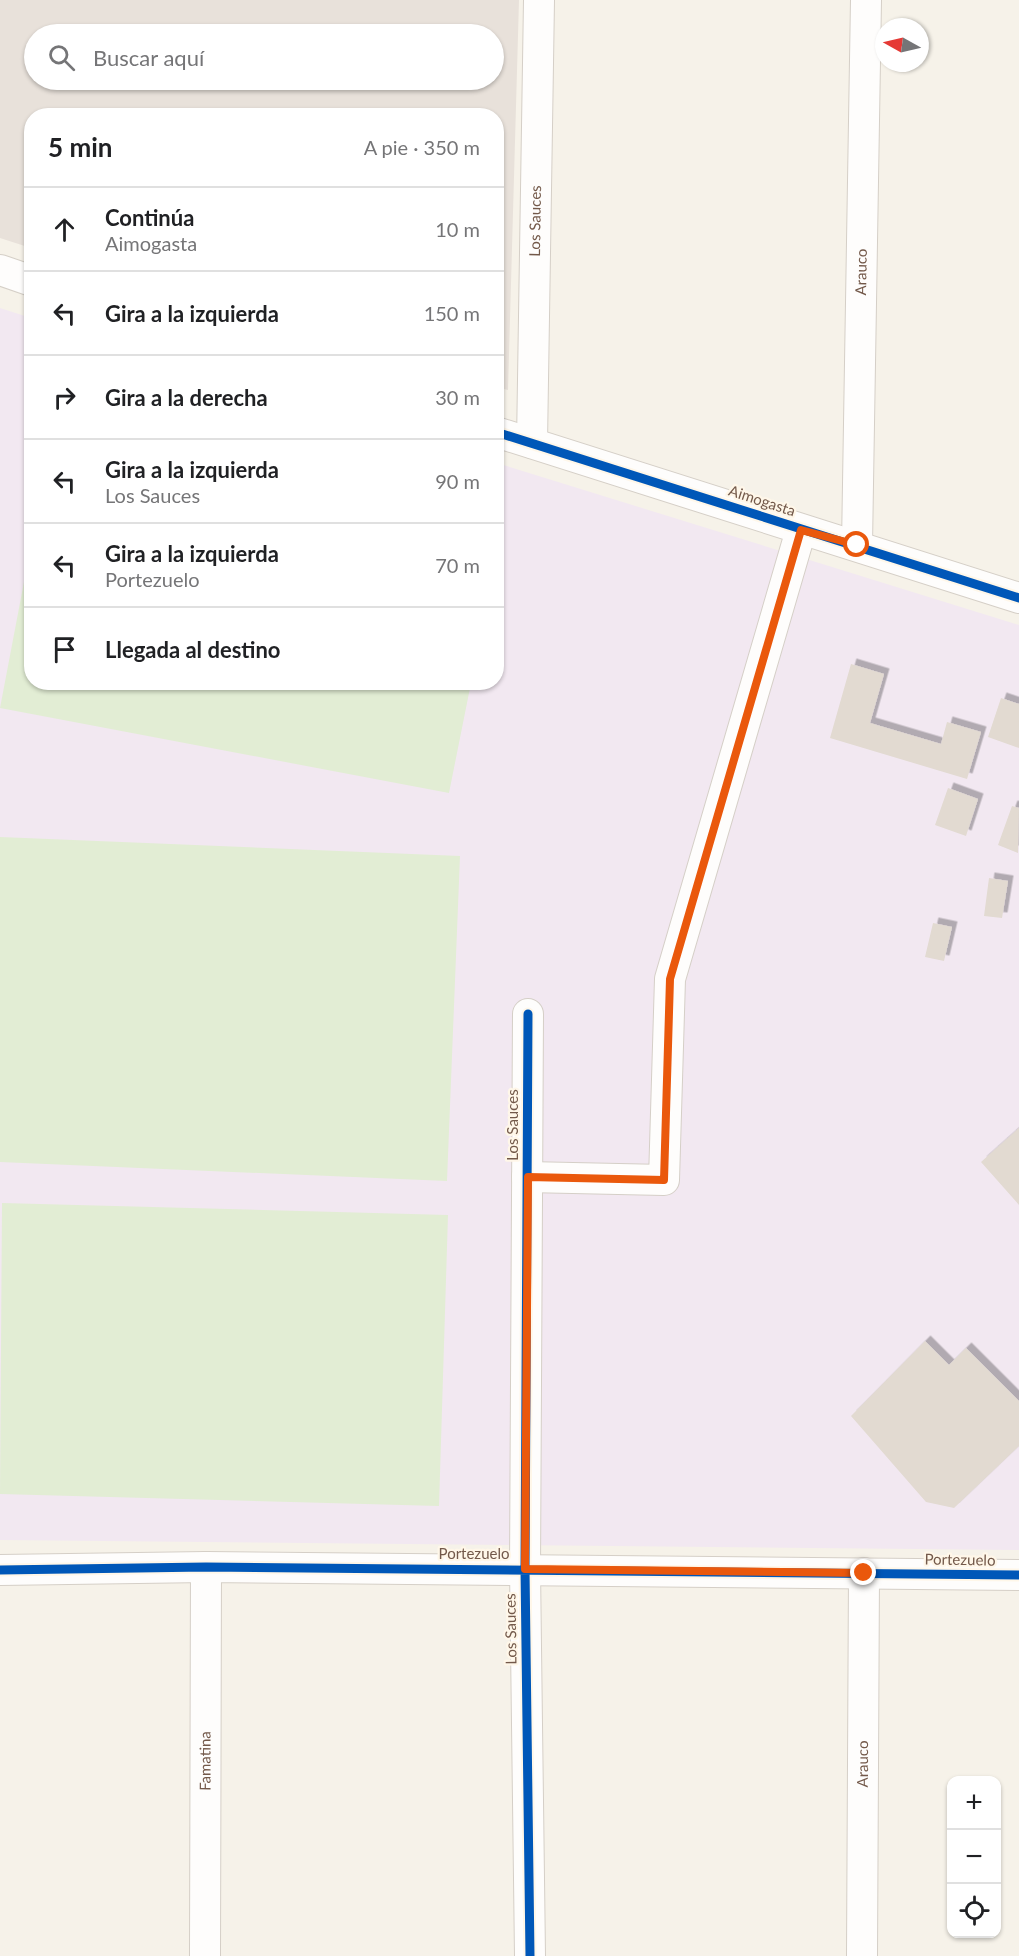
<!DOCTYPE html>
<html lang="es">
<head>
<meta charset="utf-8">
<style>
  body { margin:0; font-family:Lato,sans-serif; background:#f2f2f2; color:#202124 }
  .controls { position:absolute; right:18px; bottom:18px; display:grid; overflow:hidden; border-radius:12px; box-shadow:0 2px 4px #0004 }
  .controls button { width:54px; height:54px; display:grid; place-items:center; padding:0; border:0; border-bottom:2px solid #e0e0e0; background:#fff; color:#202124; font:30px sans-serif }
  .compass { position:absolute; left:875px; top:18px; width:54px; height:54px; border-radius:50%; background:#fff; box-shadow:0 2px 4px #0004; rotate:278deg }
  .stop { position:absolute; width:18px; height:18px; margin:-14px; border:4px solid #ea580c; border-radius:50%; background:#fff }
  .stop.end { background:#ea580c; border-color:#fff; box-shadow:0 2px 6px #0008 }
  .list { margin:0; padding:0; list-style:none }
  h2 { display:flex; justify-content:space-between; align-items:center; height:78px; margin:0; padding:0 24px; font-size:26px }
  h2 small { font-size:20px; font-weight:400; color:#757577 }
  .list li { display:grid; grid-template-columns:39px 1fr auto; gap:18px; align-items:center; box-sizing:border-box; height:84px; padding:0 24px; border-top:2px solid #e0e0e0 }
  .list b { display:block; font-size:22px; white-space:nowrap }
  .list p { margin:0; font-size:20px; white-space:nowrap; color:#757577 }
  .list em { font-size:20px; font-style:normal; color:#757577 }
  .icon { flex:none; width:33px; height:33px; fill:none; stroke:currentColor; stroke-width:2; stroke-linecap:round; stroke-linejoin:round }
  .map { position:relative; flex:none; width:1019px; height:1956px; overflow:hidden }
  .search { position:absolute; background:#fff; box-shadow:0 2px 4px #0004; left:24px; top:24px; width:480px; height:66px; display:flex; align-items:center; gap:15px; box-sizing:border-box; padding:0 21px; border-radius:33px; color:#757577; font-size:22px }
  .panel { position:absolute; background:#fff; box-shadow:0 2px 4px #0004; left:24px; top:108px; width:480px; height:582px; border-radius:24px }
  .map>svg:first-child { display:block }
  .industrial { fill:#e8e1da; fill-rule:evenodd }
  .education { fill:#f2e8f1 }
  .green { fill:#e2edd4 }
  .building { fill:#e2dad1; filter:url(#shadow) }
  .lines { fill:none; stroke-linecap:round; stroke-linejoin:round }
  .minor-casing { stroke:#d5cfc7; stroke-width:32 }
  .minor { stroke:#fefdfc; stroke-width:30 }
  .cycleway-casing { stroke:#fff7e9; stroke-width:13 }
  .cycleway { stroke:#0057b8; stroke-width:9 }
  .route { stroke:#ea580c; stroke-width:8 }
  .labels { text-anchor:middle; stroke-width:4.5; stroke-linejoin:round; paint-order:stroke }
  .street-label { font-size:15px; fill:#73594a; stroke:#fff7e9 }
</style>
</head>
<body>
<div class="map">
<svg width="1019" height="1956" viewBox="0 0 1019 1956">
  <defs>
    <filter id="shadow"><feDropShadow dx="5.5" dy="-5.5" stdDeviation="0" flood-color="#0004"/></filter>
  </defs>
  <rect width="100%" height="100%" fill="#f6f2e9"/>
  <path class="industrial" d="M0,0H519L508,390L496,387V116H32L31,248L0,238ZM34,34H494V80H34Z"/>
  <path class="education" d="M0,308L31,318L32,682H496L497,463L1019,625V1550L0,1540Z"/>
  <path class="green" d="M31,545L32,682L471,683L449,793L0,708Z
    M0,837L460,856L447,1181L0,1162Z
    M2,1203L448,1215L439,1506L0,1494Z"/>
  <path class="building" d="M851,664L884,674L870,723L941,744L947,722L981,732L967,779L830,738Z
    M1001,698L1019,704V748L988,737Z
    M948,788L978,799L966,836L935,825Z
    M1012,806L1019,808L1018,853L998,845Z
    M989,878L1008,881L1002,918L984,916Z
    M933,923L952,927L944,961L925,957Z
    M1019,1128V1205L981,1162Z
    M925,1341L949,1365L966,1348L1019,1401V1446L954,1508L926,1502L851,1416Z"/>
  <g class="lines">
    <g class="minor-casing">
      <g id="minor">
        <path d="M0,270L32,281"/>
        <path d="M496,432L1019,598"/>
        <path id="s1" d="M532,443L539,0"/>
        <path id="s2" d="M857,545L866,0"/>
        <path d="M528,1014L525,1569L530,1956"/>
        <path d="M527,1177L664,1180L670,979L801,530"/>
        <path d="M0,1570L206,1567L1019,1575"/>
        <path id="s3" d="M205,1956L206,1567"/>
        <path id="s4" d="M862,1956L864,1573"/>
      </g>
    </g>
    <use href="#minor" class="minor"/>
    <g class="cycleway-casing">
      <path id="cycleway" d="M496,432L1019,598
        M528,1014L525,1569L530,1956
        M0,1570L206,1567L1019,1575"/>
    </g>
    <use href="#cycleway" class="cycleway"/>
  </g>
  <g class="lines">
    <path class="route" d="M857,545L801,530L670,979L664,1180L528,1177L525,1569L864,1573"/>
  </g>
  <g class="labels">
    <g class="street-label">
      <text dy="5" stroke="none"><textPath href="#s1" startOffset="222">Los Sauces</textPath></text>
      <text dy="5" stroke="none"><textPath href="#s2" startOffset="273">Arauco</textPath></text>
      <text transform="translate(762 501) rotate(18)" y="5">Aimogasta</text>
      <text transform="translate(513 1125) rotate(-90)" y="5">Los Sauces</text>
      <text x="474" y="1559">Portezuelo</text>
      <text transform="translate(960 1560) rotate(1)" y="5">Portezuelo</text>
      <text transform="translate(511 1629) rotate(-91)" y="5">Los Sauces</text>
      <text dy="5" stroke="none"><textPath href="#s3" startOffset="195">Famatina</textPath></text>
      <text dy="5" stroke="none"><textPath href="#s4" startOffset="192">Arauco</textPath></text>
    </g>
  </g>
</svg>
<div class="controls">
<button>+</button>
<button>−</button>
<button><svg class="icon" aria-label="locate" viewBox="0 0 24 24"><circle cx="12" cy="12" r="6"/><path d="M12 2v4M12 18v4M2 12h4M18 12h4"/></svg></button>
</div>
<svg class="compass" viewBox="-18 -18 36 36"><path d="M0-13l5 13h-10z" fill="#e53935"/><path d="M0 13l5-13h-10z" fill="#757577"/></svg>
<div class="stop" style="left:857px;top:545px"></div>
<div class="stop end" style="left:864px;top:1573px"></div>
<div class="search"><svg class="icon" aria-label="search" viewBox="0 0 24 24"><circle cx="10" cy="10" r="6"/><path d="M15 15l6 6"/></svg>Buscar aquí</div>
<section class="panel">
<h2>5 min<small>A pie · 350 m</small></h2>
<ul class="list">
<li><svg class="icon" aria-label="ahead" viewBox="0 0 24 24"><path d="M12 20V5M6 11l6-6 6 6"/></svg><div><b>Continúa</b><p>Aimogasta</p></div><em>10 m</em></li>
<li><svg class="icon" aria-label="left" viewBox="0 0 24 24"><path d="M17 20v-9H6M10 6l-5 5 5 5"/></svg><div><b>Gira a la izquierda</b></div><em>150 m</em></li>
<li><svg class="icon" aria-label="right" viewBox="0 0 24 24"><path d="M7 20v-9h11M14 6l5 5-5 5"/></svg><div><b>Gira a la derecha</b></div><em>30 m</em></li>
<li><svg class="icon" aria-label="left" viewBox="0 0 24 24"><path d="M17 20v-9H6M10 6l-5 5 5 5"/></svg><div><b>Gira a la izquierda</b><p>Los Sauces</p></div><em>90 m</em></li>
<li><svg class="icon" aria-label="left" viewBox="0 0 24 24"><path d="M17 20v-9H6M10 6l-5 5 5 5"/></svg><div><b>Gira a la izquierda</b><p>Portezuelo</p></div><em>70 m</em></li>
<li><svg class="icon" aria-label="arrive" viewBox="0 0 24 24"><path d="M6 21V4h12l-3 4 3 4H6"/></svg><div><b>Llegada al destino</b></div></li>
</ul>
</section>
</div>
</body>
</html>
